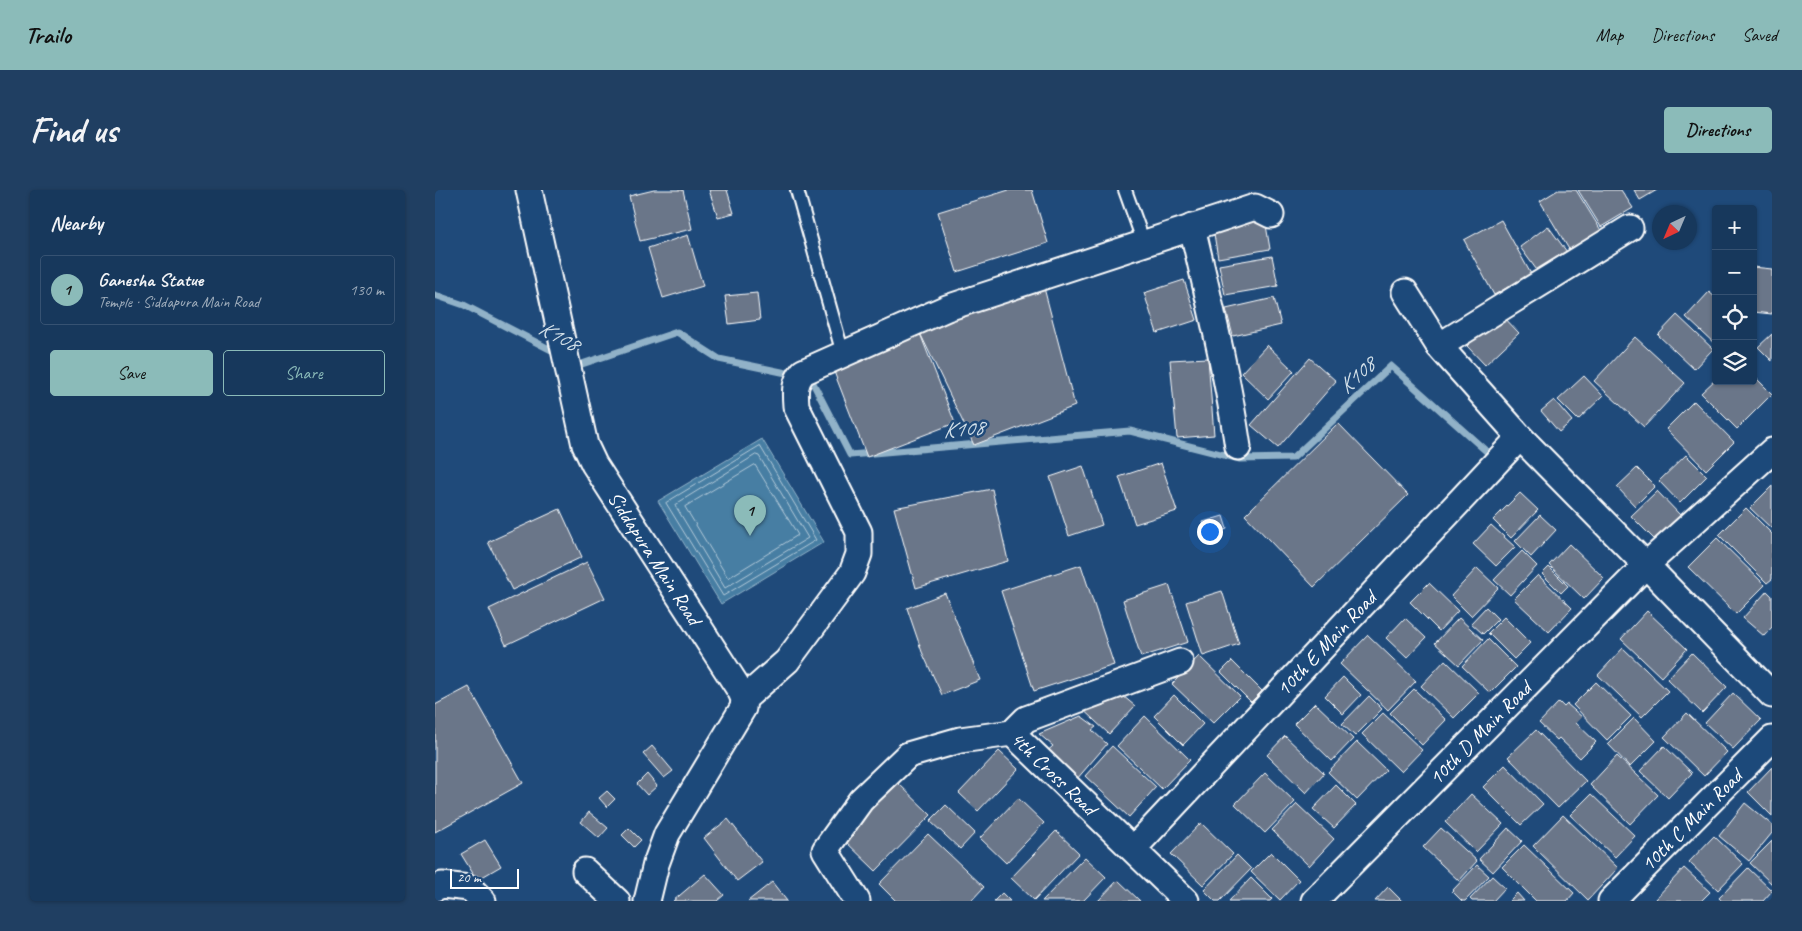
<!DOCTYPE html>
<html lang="en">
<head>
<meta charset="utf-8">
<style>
  body { margin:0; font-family:Caveat,sans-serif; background:#203f62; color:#f1f3f6 }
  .controls { position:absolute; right:15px; top:15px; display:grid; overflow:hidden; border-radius:5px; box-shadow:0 1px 4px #0004 }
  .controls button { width:45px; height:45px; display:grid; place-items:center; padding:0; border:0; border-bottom:1px solid #365272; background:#17385c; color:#f1f3f6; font:25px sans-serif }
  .compass { position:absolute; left:1217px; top:15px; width:45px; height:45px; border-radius:50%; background:#17385c; box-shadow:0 1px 4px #0004; rotate:224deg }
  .scale { position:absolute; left:15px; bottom:12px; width:69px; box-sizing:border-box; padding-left:5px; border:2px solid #fff; border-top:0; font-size:14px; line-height:18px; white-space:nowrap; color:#fff; -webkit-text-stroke:4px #1f4a7a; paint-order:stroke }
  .you { position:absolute; left:774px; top:341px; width:18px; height:18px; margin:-12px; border:4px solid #fff; border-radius:50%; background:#1a73e8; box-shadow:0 0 0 8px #1a73e833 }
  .badge { display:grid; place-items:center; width:32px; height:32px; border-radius:50%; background:#8bbbb9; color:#111; font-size:16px; font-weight:700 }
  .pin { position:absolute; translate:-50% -41px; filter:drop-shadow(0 1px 2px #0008) }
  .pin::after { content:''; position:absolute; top:26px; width:18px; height:15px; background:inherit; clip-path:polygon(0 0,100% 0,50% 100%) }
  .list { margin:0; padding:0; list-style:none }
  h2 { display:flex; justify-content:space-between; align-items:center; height:65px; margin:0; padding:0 20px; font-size:21px }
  h2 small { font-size:16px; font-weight:400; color:#9eacbb }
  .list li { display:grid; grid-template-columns:32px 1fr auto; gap:15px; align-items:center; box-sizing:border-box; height:70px; margin:0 10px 10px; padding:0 10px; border:1px solid #365272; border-radius:5px }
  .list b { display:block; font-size:19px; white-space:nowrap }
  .list p { margin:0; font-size:16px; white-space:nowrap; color:#9eacbb }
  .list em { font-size:16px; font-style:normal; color:#9eacbb }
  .actions { display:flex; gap:10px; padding:15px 20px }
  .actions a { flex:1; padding:11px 0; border:1px solid #8bbbb9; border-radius:5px; text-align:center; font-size:18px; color:#8bbbb9 }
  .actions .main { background:#8bbbb9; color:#111 }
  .icon { flex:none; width:28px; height:28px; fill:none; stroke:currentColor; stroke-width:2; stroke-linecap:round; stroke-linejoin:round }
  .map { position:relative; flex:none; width:1337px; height:711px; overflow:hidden; border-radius:5px }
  header { display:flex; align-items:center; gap:30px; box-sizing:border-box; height:70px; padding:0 25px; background:#8bbbb9; color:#111 }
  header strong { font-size:24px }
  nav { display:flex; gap:28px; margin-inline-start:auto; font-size:18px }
  .intro { display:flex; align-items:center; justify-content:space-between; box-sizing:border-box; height:120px; padding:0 30px }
  h1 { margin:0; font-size:35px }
  .button { padding:12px 22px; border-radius:5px; background:#8bbbb9; color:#111; font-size:18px; font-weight:700 }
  main { display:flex; gap:30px; padding:0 30px }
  aside { flex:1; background:#17385c; border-radius:5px; box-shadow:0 1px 4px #0004 }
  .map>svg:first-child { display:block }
  .water { fill:#477ea3; stroke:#91b2c8 }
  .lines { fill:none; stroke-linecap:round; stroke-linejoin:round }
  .shore { stroke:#b5cbda; stroke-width:1 }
  .stream { stroke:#91b2c8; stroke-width:7 }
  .building { fill:#6a7689; stroke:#fff }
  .lane-casing { stroke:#fff; stroke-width:16 }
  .street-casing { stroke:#fff; stroke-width:29 }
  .lane { stroke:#1f4a7a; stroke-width:12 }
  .street { stroke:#1f4a7a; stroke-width:25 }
  .labels { text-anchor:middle; stroke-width:5; stroke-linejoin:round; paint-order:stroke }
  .street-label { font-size:21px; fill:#fff; stroke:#1f4a7a }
  .water-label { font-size:22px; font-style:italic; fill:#d1dfe8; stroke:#1f4a7a }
</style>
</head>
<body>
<header>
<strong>Trailo</strong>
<nav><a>Map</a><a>Directions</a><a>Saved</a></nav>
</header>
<div class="intro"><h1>Find us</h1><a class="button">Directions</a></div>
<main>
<aside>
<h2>Nearby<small></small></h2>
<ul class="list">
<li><span class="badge">1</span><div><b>Ganesha Statue</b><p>Temple · Siddapura Main Road</p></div><em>130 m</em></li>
</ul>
<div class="actions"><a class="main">Save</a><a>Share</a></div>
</aside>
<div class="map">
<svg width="1337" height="711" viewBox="0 0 1337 711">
  <rect width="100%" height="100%" fill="#1f4a7a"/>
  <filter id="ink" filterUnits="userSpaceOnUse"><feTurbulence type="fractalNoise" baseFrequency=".02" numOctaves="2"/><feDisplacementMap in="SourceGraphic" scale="10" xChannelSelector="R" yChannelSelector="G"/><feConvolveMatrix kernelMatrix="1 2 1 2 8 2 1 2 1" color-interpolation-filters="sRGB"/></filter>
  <g filter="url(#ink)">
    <path class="water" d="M327,249L389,352L286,414L223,311Z"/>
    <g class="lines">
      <path class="shore" d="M325,256L381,350L288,406L231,313Z
        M321,265L324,266L373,348L290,398L240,315Z
        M320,275L363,345L293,388L250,317Z"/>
      <path class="stream" d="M0,105L29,115L124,164
        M138,172L144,175L242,142L284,169L361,185
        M371,188L376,189L415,265L695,241L805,269L858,268L956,176L1060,269"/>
    </g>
    <path class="building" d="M219,0H248L257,39L205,51L194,6Z
      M274,0H292L299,23L283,27Z
      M574,0H597L613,53L522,82L503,22Z
      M1123,0H1141L1167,42L1135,61L1105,11Z
      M1143,0H1186L1198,18L1166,37Z
      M1199,0H1222L1205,10Z
      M830,29L835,59L783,68L778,38Z
      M1066,30L1096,84L1059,105L1029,50Z
      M1113,36L1132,62L1104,83L1085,57Z
      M253,45L268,96L228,108L213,58Z
      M837,66L843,96L790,105L784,75Z
      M1318,77L1337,79V124L1318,122Z
      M749,90L762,130L722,143L709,103Z
      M608,94L640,216L539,255L484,141Z
      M1274,102L1281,108V155L1251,127Z
      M322,103L325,130L294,134L290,106Z
      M839,108L846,135L798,146L791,119Z
      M1066,124L1084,143L1050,175L1032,156Z
      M1242,125L1278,159L1259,179L1223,145Z
      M484,141L520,233L432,267L396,174Z
      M1337,144V171L1323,157Z
      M1200,147L1250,193L1209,237L1159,191Z
      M832,155L859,181L833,209L806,183Z
      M773,168L779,245L742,248L735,170Z
      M875,168L901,191L843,258L816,235Z
      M1318,185L1337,204L1302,239L1266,203L1281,189V191H1318Z
      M1149,186L1168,206L1143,230L1123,210Z
      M1119,210L1137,231L1124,242L1106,221Z
      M1259,211L1299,252L1271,280L1231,239Z
      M903,233L973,305L879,397L810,325Z
      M1251,265L1272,286L1245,313L1224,291Z
      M726,273L742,321L700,334L684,287Z
      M648,276L667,335L634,346L615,287Z
      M1202,278L1220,296L1200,316L1182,297Z
      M1337,296V339L1315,318Z
      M557,299L573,371L481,398L459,318Z
      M1222,301L1246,326L1221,351L1196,326Z
      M1085,303L1103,320L1076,348L1058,330Z
      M1311,318L1337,344V389L1332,393L1284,345Z
      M125,319L147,367L77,400L53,352Z
      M1105,325L1121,340L1096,367L1080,351Z
      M788,326L792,339L773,346L768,332Z
      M1056,335L1080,357L1061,376L1038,354Z
      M1282,348L1330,395L1301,424L1253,377Z
      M1134,354L1169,388L1149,409L1114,375Z
      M1087,361L1102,376L1075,405L1059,390Z
      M152,372L170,408L71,455L54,419Z
      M646,375L679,475L599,501L566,401Z
      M1114,377L1133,396L1126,403L1107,384Z
      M1042,378L1063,398L1036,426L1016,406Z
      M1103,385L1137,418L1114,442L1079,409Z
      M994,393L1023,421L1004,441L975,412Z
      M734,395L753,452L706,467L688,410Z
      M787,401L804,454L768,466L751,412Z
      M1332,401L1337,406V437L1329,446L1308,428Z
      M510,403L545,490L507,505L487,462L472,418Z
      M1051,417L1063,429L1048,444L1036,433Z
      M1212,421L1252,459L1226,487L1186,449Z
      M1069,427L1095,453L1079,469L1053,443Z
      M970,428L991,448L972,468L951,448Z
      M1024,428L1048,450L1024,475L1000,453Z
      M933,445L981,491L953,520L905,474Z
      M1053,449L1081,477L1055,503L1027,476Z
      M1188,458L1233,501L1207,527L1163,485Z
      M1257,463L1292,497L1267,523L1232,489Z
      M764,466L805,506L778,533L737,494Z
      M1010,470L1044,503L1019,528L986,496Z
      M797,471L827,501L816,512L786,482Z
      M908,487L926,505L908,524L890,506Z
      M1161,492L1196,526L1172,550L1138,515Z
      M34,497L88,593L0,642V515Z
      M979,499L1011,530L987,555L955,523Z
      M682,501L700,516L674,544L643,515Z
      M1298,503L1326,530L1298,559L1270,533Z
      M739,505L768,534L748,555L719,526Z
      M934,506L947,519L920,546L907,534Z
      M1124,512L1129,517L1132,514L1147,527L1141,533L1161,552L1145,568L1124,548L1122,550L1104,533Z
      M880,513L918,549L897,571L859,534Z
      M948,523L987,560L966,582L927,544Z
      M1252,523L1292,562L1269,586L1229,547Z
      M646,526L661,537L657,540L672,554L641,590L609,564L618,556L604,544Z
      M710,526L755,570L727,599L682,556Z
      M1199,528L1221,551L1195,577L1173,554Z
      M1101,540L1151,591L1123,618L1073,567Z
      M850,546L889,583L871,603L832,565Z
      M922,552L951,580L922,610L893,582Z
      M217,556L238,581L229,588L208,564Z
      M677,556L721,597L694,627L650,586Z
      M1229,556L1257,583L1233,608L1205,581Z
      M564,561L583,579L543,621L524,603Z
      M1182,566L1223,605L1195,634L1155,595Z
      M1070,575L1108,614L1086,635L1048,597Z
      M1337,577V626L1313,602Z
      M830,583L860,612L830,643L800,614Z
      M212,584L222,596L212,605L202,594Z
      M461,591L496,625L441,681L406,647Z
      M901,595L921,615L899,638L878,619Z
      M172,601L180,609L172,617L164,608Z
      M1036,604L1068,634L1041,662L1010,632Z
      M1156,604L1200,646L1180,667L1135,625Z
      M583,608L609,633L571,673L545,648Z
      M1310,613L1337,635V643L1314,671L1284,646Z
      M862,614L899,649L874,676L837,640Z
      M511,615L540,643L525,659L495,631Z
      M154,622L173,638L164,648L146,632Z
      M1128,625L1183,678L1153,710L1098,656Z
      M293,629L327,672L302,691L269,648Z
      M766,633L798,664L768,695L736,664Z
      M194,638L206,650L199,657L187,645Z
      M1006,638L1042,671L1024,691L988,657Z
      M1073,638L1087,651L1058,682L1044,669Z
      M621,641L644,663L599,710L576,688Z
      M493,644L549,697L536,711H461L444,694Z
      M1279,646L1308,674L1283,700L1254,672Z
      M50,650L66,676L42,690L26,664Z
      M1337,651V694L1315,673Z
      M1089,655L1139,703L1132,711H1101L1067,677Z
      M836,662L864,690L845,710L816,682Z
      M802,665L816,679L785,711H780L769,700Z
      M650,667L671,687L648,711H607Z
      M1042,675L1054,686L1030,711H1027L1017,701Z
      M1249,678L1275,702L1266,711H1222L1220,709Z
      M1313,678L1337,701L1328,711H1287L1284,708Z
      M270,684L289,705L282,711H238Z
      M1057,686L1070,698L1058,711H1037L1035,709Z
      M816,688L837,709L835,711H794Z
      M683,690L705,711H663Z
      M337,692L352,711H313Z
      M953,697L967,711H940Z
      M567,703L575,711H559Z
      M1082,703L1089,711H1074Z"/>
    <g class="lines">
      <g class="lane-casing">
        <path id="lane" d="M362,0L408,164
          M690,0L709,53"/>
      </g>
      <g class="street-casing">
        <g id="street">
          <path id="s1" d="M94,0L150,255L159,274L306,502L309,509L308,518L232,644L221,674L212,711"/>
          <path d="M757,37C774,110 792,183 803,257"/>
          <path d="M970,102L1004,156L1085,247L1211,375L1337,505"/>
          <path d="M1004,156L1195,38"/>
          <path id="s2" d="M745,472L591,529L577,543L751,711"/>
          <path d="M309,509L352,471L417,383L424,364V342L361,216C360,202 359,193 368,182L512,118L820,17L836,25"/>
          <path id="s3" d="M698,659L1085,247"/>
          <path d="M150,681L182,711"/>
          <path d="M0,698L7,695L35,698L48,711"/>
          <path d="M422,711L390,660L426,610L473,565L525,550L577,543"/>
          <path id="s4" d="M879,711L1211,375L1337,261"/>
          <path id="s5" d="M1176,711L1337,549"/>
        </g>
      </g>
      <use href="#lane" class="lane"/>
      <use href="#street" class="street"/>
    </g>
  </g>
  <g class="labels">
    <g class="street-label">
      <text dy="7" stroke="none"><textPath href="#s1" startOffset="394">Siddapura Main Road</textPath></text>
      <text dy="7" stroke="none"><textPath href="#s3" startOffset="282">10th E Main Road</textPath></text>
      <text dy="7" stroke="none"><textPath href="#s4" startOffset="236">10th D Main Road</textPath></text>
      <text dy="7" stroke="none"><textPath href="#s2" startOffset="242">4th Cross Road</textPath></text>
      <text dy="7" stroke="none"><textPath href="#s5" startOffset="114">10th C Main Road</textPath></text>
    </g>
    <g class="water-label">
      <text transform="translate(124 145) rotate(28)" y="8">K108</text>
      <text transform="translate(921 185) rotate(-43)" y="8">K108</text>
      <text transform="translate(528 238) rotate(-5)" y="8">K108</text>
    </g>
  </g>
</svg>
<div class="controls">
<button>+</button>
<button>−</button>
<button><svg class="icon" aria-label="locate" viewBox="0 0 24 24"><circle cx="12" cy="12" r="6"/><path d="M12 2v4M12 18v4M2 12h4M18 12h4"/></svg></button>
<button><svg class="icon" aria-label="layers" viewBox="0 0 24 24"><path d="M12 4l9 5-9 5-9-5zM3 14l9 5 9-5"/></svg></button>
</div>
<svg class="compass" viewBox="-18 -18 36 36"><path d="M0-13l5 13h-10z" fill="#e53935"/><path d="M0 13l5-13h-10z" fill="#9eacbb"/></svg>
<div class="scale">20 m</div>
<div class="you"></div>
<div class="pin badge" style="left:315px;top:346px">1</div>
</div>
</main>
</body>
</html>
